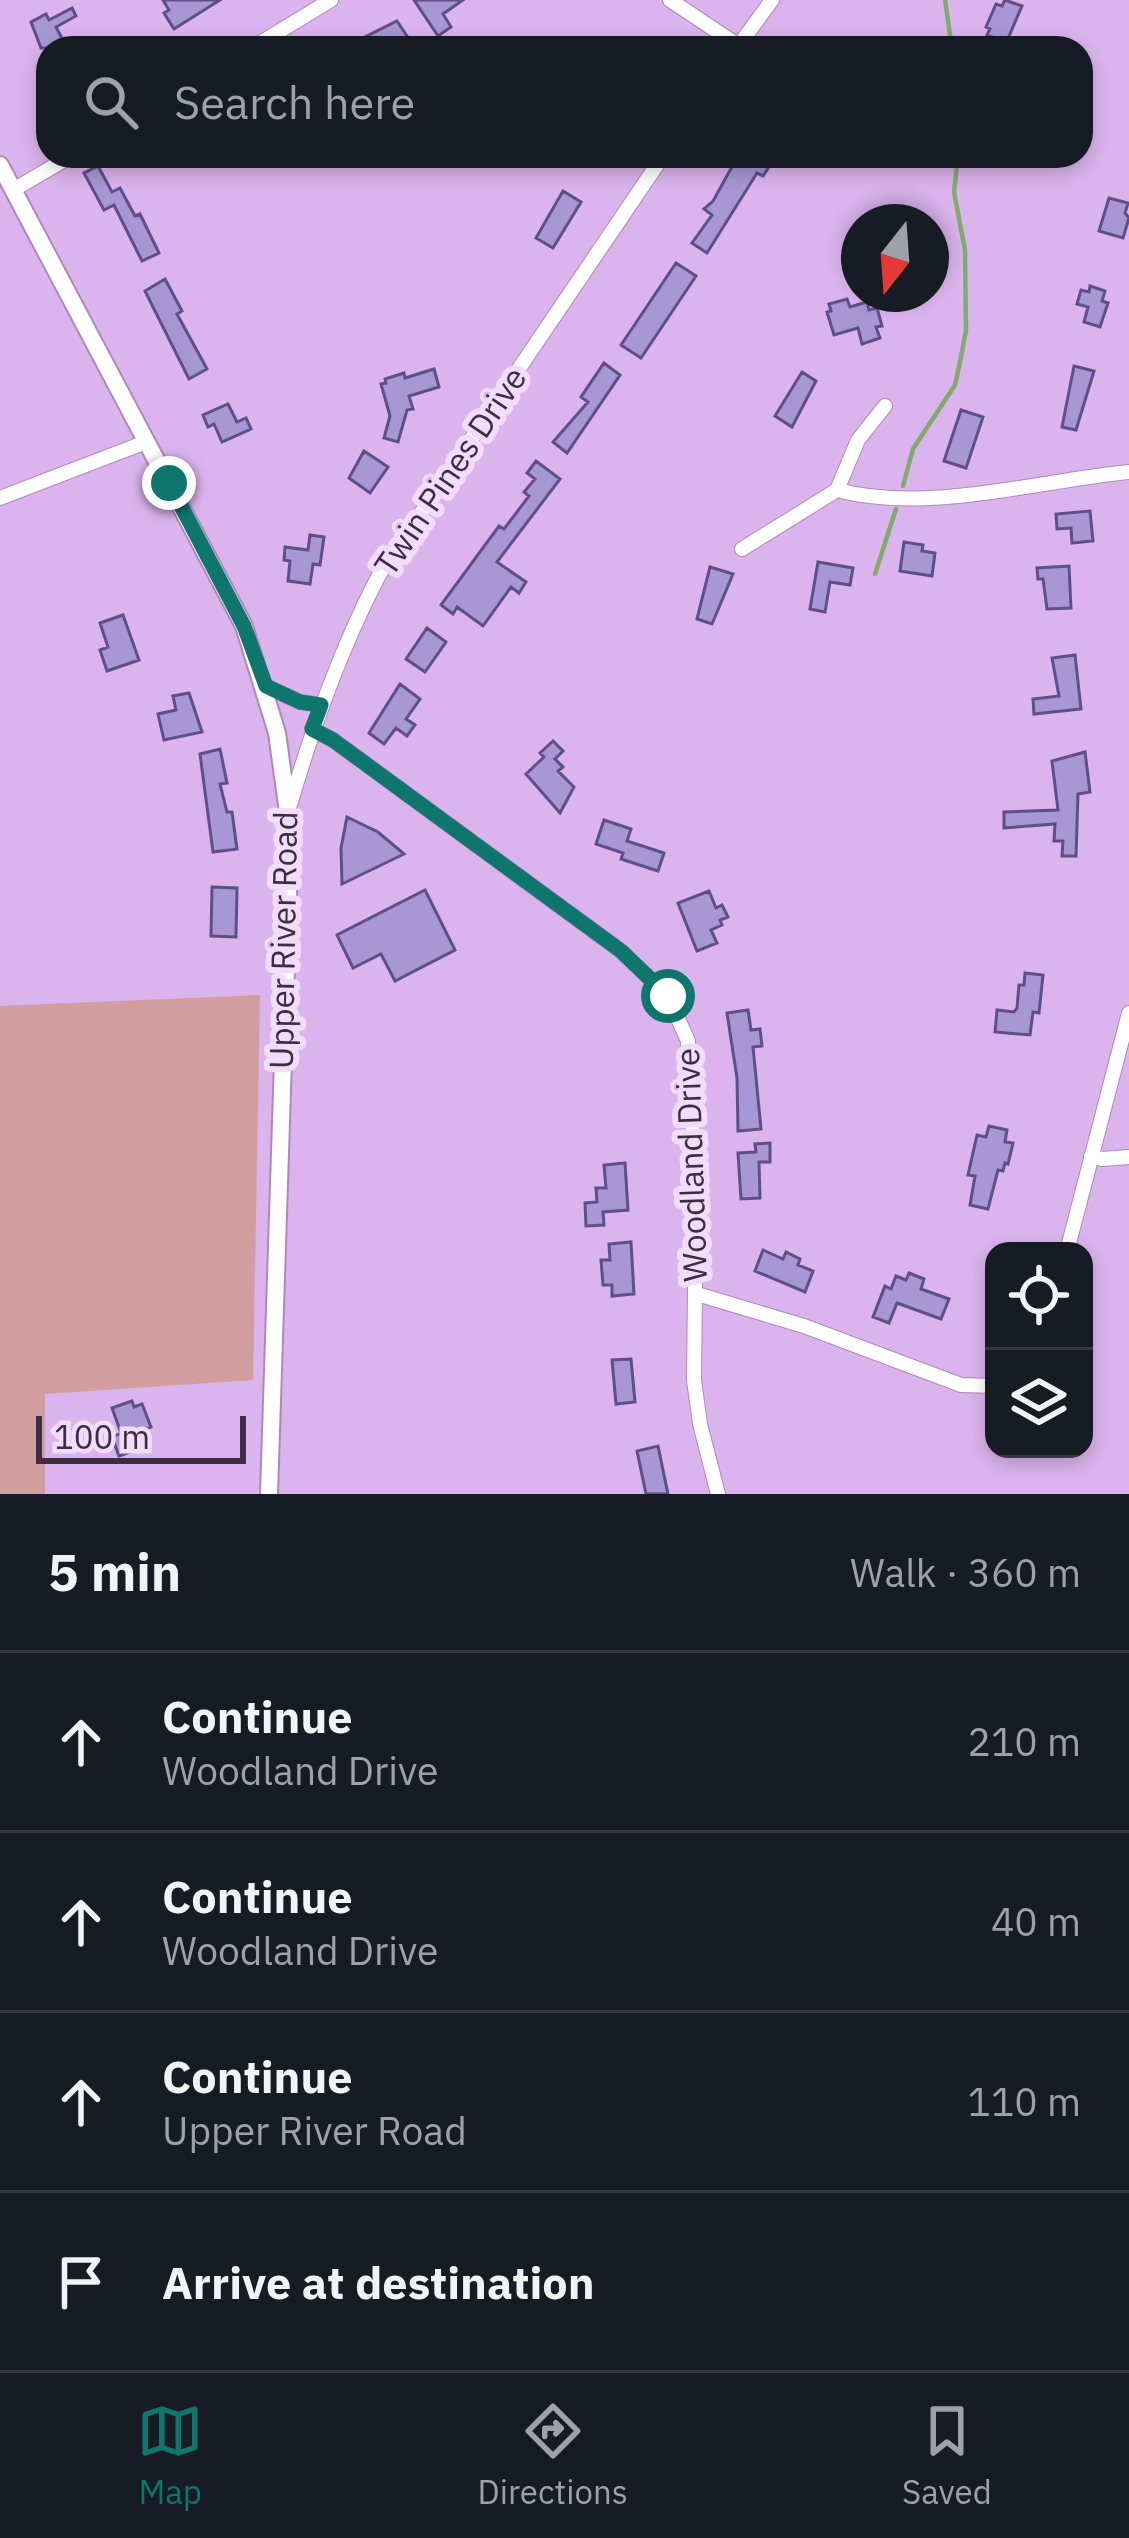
<!DOCTYPE html>
<html lang="en">
<head>
<meta charset="utf-8">
<style>
  body { margin:0; font-family:"IBM Plex Sans",sans-serif; background:#20242c; color:#f1f3f6 }
  .controls { position:absolute; right:36px; bottom:36px; display:grid; overflow:hidden; border-radius:24px; box-shadow:0 6px 18px #0003 }
  .controls button { width:108px; height:108px; display:grid; place-items:center; padding:0; border:0; border-bottom:3px solid #363941; background:#171b24; color:#f1f3f6; font:60px sans-serif }
  .compass { position:absolute; left:841px; top:204px; width:108px; height:108px; border-radius:50%; background:#171b24; box-shadow:0 6px 18px #0003; rotate:197deg }
  .scale { position:absolute; left:36px; bottom:30px; width:210px; box-sizing:border-box; padding-left:12px; border:6px solid #3d2d44; border-top:0; font-size:33px; line-height:42px; white-space:nowrap; color:#3d2d44; -webkit-text-stroke:9px #f1dcfa; paint-order:stroke }
  .stop { position:absolute; width:36px; height:36px; margin:-27px; border:9px solid #0f766e; border-radius:50%; background:#fff }
  .stop.end { background:#0f766e; border-color:#fff; box-shadow:0 3px 12px #0008 }
  .list { margin:0; padding:0; list-style:none }
  h2 { display:flex; justify-content:space-between; align-items:center; height:156px; margin:0; padding:0 48px; font-size:51px }
  h2 small { font-size:39px; font-weight:400; color:#9ea1a6 }
  .list li { display:grid; grid-template-columns:78px 1fr auto; gap:36px; align-items:center; box-sizing:border-box; height:180px; padding:0 48px; border-top:3px solid #363941 }
  .list b { display:block; font-size:45px; white-space:nowrap }
  .list p { margin:0; font-size:39px; white-space:nowrap; color:#9ea1a6 }
  .list em { font-size:39px; font-style:normal; color:#9ea1a6 }
  .icon { flex:none; width:66px; height:66px; fill:none; stroke:currentColor; stroke-width:2; stroke-linecap:round; stroke-linejoin:round }
  .map { position:relative; flex:none; width:1129px; height:1494px; overflow:hidden }
  .search { position:absolute; background:#171b24; box-shadow:0 6px 18px #0003; left:36px; right:36px; top:36px; height:132px; display:flex; align-items:center; gap:30px; box-sizing:border-box; padding:0 42px; border-radius:36px; color:#9ea1a6; font-size:45px }
  .sheet { height:876px; background:#171b24 }
  nav { display:flex; justify-content:space-around; align-items:center; box-sizing:border-box; height:168px; border-top:3px solid #363941; background:#171b24; font-size:33px; color:#9ea1a6 }
  nav a { display:grid; justify-items:center; gap:6px }
  nav .on { color:#0f766e }
  .map>svg:first-child { display:block }
  .green { fill:#d19d9f }
  .lines { fill:none; stroke-linecap:round; stroke-linejoin:round }
  .stream { stroke:#80ac6a; stroke-width:4.5 }
  .building { fill:#a797d5; stroke:#5f4f88; stroke-width:3 }
  .minor-casing { stroke:#af88bf; stroke-width:16 }
  .tertiary-casing { stroke:#af88bf; stroke-width:20 }
  .minor { stroke:#fff; stroke-width:14 }
  .tertiary { stroke:#fff; stroke-width:16 }
  .route { stroke:#0f766e; stroke-width:15 }
  .labels { text-anchor:middle; stroke-width:12; stroke-linejoin:round; paint-order:stroke }
  .street-label { font-size:33px; fill:#3d2d44; stroke:#f1dcfa }
</style>
</head>
<body>
<div class="map">
<svg width="1129" height="1494" viewBox="0 0 1129 1494">
  <rect width="100%" height="100%" fill="#dbb3ed"/>
  <path class="green" d="M260,995L253,1380L45,1394V1494H0V1006Z"/>
  <g class="lines">
    <path class="stream" d="M945,0L952,48
      M903,486L913,449L955,385L961,357L966,330L965,250L954,192L958,156
      M875,574L896,509"/>
  </g>
  <path class="building" d="M163,0H220L174,29L164,13L169,10Z
    M414,0H463L443,14L451,27L438,36Z
    M1005,0L1022,6L1006,43L987,35L990,29L986,27L996,4L1002,6Z
    M72,8L76,16L56,27L67,48H41L31,22L46,14L49,20Z
    M397,21L409,39L395,48H356L367,41L365,37Z
    M738,156H776L763,176L757,173L707,253L692,243L712,215L704,209L713,201Z
    M98,166L112,192L120,188L135,216L140,214L159,253L142,261L114,205L104,210L84,173Z
    M563,191L581,202L553,248L536,238Z
    M1109,198L1128,203L1125,213L1129,218L1123,238L1099,231Z
    M676,263L696,276L641,358L621,345Z
    M165,279L182,311L177,314L207,369L189,379L145,291Z
    M1090,286L1105,291L1102,301L1108,303L1100,327L1084,322L1088,307L1077,304L1081,290L1089,292Z
    M847,299L850,307L867,302L869,310L877,308L882,326L876,327L880,338L862,344L858,328L834,335L827,312L831,311L829,304Z
    M604,363L620,375L567,453L553,442L588,402L581,397Z
    M1074,366L1094,371L1076,430L1062,427Z
    M434,369L439,387L409,396L413,409L407,410L398,442L384,438L390,416L381,384L386,383L385,379L404,373L405,378Z
    M802,372L816,381L792,427L775,416Z
    M228,404L237,422L246,418L251,429L222,442L214,424L208,427L203,415Z
    M961,410L983,417L966,468L944,461Z
    M364,451L388,467L370,493L349,478Z
    M536,461L560,479L497,562L526,582L519,593L511,587L483,626L457,607L453,614L441,605L499,526L504,529L529,496L524,492L535,479L527,473Z
    M1090,511L1093,541L1072,543L1071,528L1057,529L1056,514Z
    M310,535L324,537L320,565L313,564L310,584L288,581L290,561L284,560L285,547L308,550Z
    M904,542L923,545L922,551L935,553L932,576L900,571Z
    M818,562L853,568L850,585L830,582L825,612L810,609Z
    M1069,566L1071,608L1047,609L1043,579H1038L1037,568Z
    M710,567L733,574L712,624L697,619Z
    M123,615L139,660L107,671L100,650L108,647L100,623Z
    M427,628L446,642L425,672L406,659Z
    M1075,655L1081,709L1034,714L1033,699L1059,696L1052,658Z
    M400,684L420,699L406,719L415,725L407,736L396,728L384,744L369,733Z
    M189,693L202,732L164,740L158,714L176,710L173,696Z
    M553,741L563,751L555,759L563,767L558,771L574,787L560,813L526,774L544,757L540,753Z
    M220,749L227,783L220,784L227,812H232L237,849L213,852L200,754Z
    M1085,752L1090,792L1078,794L1076,856H1062L1063,841H1054L1055,824L1004,828V812L1058,810L1052,761Z
    M347,817L378,832L404,854L342,884L341,848Z
    M604,820L631,829L627,841L664,853L658,871L621,859L623,853L596,844Z
    M212,887L237,888L236,937L211,936Z
    M425,890L455,950L395,981L381,954L353,968L337,935Z
    M709,891L716,908L722,905L728,917L720,920L722,925L711,930L717,943L697,951L678,903Z
    M1025,973L1043,975L1039,1013L1033,1012L1030,1035L995,1032L997,1010L1014,1012L1017,1008L1019,985H1024Z
    M748,1010L751,1030L760,1029L762,1046L753,1047L761,1129L738,1131L737,1078L727,1013Z
    M989,1126L1007,1130L1005,1142L1013,1143L1008,1164L1005,1163L1003,1171L998,1170L988,1209L970,1205L975,1176L968,1175L977,1135L986,1137Z
    M770,1143V1162H759L760,1198L741,1199L738,1153L756,1152L755,1144Z
    M625,1163L628,1210L603,1212L604,1225L586,1226L585,1203L597,1202L596,1188H606L604,1165Z
    M631,1242L634,1294L612,1296V1285H603L601,1260H610L609,1244Z
    M763,1250L783,1259L786,1252L800,1259L798,1265L813,1271L805,1292L755,1271Z
    M909,1273L924,1279L921,1289L949,1299L941,1319L897,1303L889,1323L873,1317L885,1286L891,1289L896,1276L906,1280Z
    M631,1359L635,1402L616,1404L612,1360Z
    M132,1401L134,1407L142,1404L151,1427L143,1430L149,1445L119,1456L112,1437L121,1433L112,1408Z
    M658,1446L668,1494H646L637,1451Z"/>
  <g class="lines">
    <g class="minor-casing">
      <path id="minor" d="M670,0L739,46
        M252,48L331,0
        M737,48L772,0
        M13,190L71,156
        M837,490L858,440L885,406
        M0,498L146,442
        M742,549L837,490C928,514 1036,481 1129,472
        M265,686L300,702L321,705
        M312,729L333,740L621,951L668,996L688,1041L696,1196L694,1380L700,1424L718,1494
        M289,808C313,727 340,650 379,575L663,156
        M1091,1156L1102,1159L1129,1157
        M1067,1251L1129,1013
        M697,1294L804,1326L961,1385L994,1386"/>
    </g>
    <g class="tertiary-casing">
      <path id="tertiary" d="M0,165L244,626L277,733L288,812V905L269,1494"/>
    </g>
    <use href="#minor" class="minor"/>
    <use href="#tertiary" class="tertiary"/>
  </g>
  <g class="lines">
    <path class="route" d="M169,483L244,626L266,686L300,702L321,705L312,729L333,740L621,951L668,996"/>
  </g>
  <g class="labels">
    <g class="street-label">
      <text transform="translate(450 471) rotate(-56)" y="12">Twin Pines Drive</text>
      <text transform="translate(283 940) rotate(-89)" y="12">Upper River Road</text>
      <text transform="translate(691 1165) rotate(-92)" y="12">Woodland Drive</text>
    </g>
  </g>
</svg>
<div class="controls">
<button><svg class="icon" aria-label="locate" viewBox="0 0 24 24"><circle cx="12" cy="12" r="6"/><path d="M12 2v4M12 18v4M2 12h4M18 12h4"/></svg></button>
<button><svg class="icon" aria-label="layers" viewBox="0 0 24 24"><path d="M12 4l9 5-9 5-9-5zM3 14l9 5 9-5"/></svg></button>
</div>
<svg class="compass" viewBox="-18 -18 36 36"><path d="M0-13l5 13h-10z" fill="#e53935"/><path d="M0 13l5-13h-10z" fill="#9ea1a6"/></svg>
<div class="scale">100 m</div>
<div class="stop" style="left:668px;top:996px"></div>
<div class="stop end" style="left:169px;top:483px"></div>
<div class="search"><svg class="icon" aria-label="search" viewBox="0 0 24 24"><circle cx="10" cy="10" r="6"/><path d="M15 15l6 6"/></svg>Search here</div>
</div>
<section class="sheet">
<h2>5 min<small>Walk · 360 m</small></h2>
<ul class="list">
<li><svg class="icon" aria-label="ahead" viewBox="0 0 24 24"><path d="M12 20V5M6 11l6-6 6 6"/></svg><div><b>Continue</b><p>Woodland Drive</p></div><em>210 m</em></li>
<li><svg class="icon" aria-label="ahead" viewBox="0 0 24 24"><path d="M12 20V5M6 11l6-6 6 6"/></svg><div><b>Continue</b><p>Woodland Drive</p></div><em>40 m</em></li>
<li><svg class="icon" aria-label="ahead" viewBox="0 0 24 24"><path d="M12 20V5M6 11l6-6 6 6"/></svg><div><b>Continue</b><p>Upper River Road</p></div><em>110 m</em></li>
<li><svg class="icon" aria-label="arrive" viewBox="0 0 24 24"><path d="M6 21V4h12l-3 4 3 4H6"/></svg><div><b>Arrive at destination</b></div></li>
</ul>
</section>
<nav>
<a class="on"><svg class="icon" aria-label="map" viewBox="0 0 24 24"><path d="M3 6l6-2 6 2 6-2v14l-6 2-6-2-6 2zM9 4v14M15 6v14"/></svg>Map</a>
<a><svg class="icon" aria-label="directions" viewBox="0 0 24 24"><path d="M12 3l9 9-9 9-9-9zM9 14v-3h6M13 9l2 2-2 2"/></svg>Directions</a>
<a><svg class="icon" aria-label="saved" viewBox="0 0 24 24"><path d="M7 4h10v16l-5-4-5 4z"/></svg>Saved</a>
</nav>
</body>
</html>
